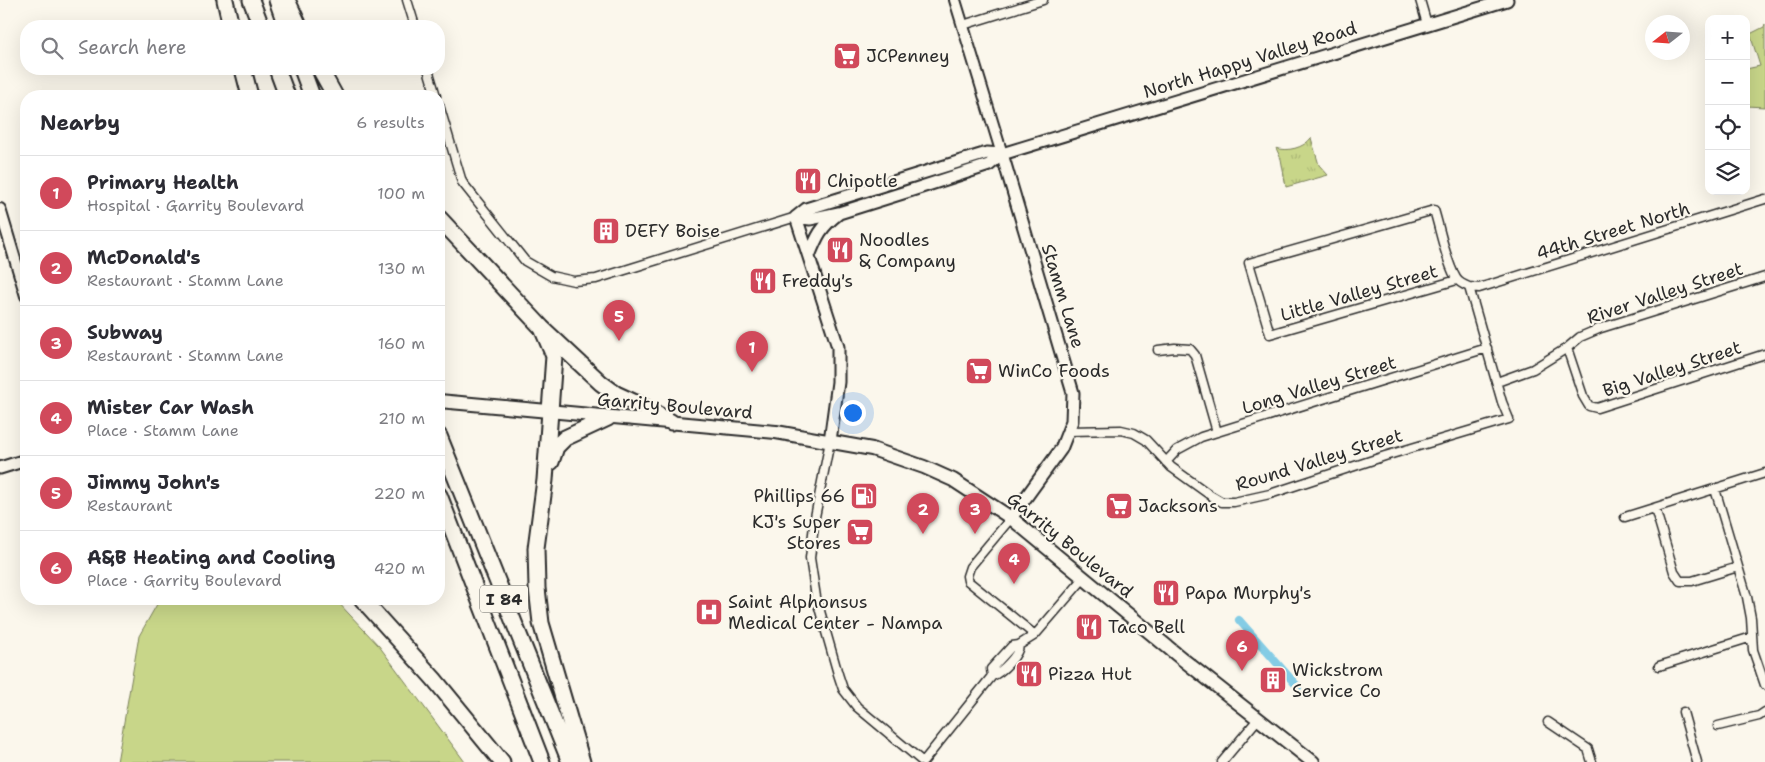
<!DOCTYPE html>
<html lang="en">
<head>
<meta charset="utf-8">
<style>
  body { margin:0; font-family:"Shantell Sans",sans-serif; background:#f2f2f3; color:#2b2b33 }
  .controls { position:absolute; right:15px; top:15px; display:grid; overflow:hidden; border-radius:10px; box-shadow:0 5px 20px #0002 }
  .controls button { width:45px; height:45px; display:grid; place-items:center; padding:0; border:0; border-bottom:1px solid #e1e1e2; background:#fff; color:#2b2b33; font:25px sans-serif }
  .compass { position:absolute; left:1645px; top:15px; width:45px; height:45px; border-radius:50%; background:#fff; box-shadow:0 5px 20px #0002; rotate:253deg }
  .you { position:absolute; left:852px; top:412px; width:18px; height:18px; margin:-12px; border:4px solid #fff; border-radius:50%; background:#1a73e8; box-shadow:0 0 0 8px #1a73e833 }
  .badge { display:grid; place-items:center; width:32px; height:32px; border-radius:50%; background:#d1495b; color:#fff; font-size:16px; font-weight:700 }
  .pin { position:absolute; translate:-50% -41px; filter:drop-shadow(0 1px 2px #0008) }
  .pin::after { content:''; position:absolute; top:26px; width:18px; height:15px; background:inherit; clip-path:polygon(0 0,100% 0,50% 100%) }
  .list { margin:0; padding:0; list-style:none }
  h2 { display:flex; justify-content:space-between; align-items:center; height:65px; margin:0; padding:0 20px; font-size:21px }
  h2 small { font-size:16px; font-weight:400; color:#7c7c81 }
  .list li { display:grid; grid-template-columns:32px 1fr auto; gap:15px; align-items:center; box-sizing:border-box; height:75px; padding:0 20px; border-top:1px solid #e1e1e2 }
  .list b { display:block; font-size:19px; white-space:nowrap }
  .list p { margin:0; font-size:16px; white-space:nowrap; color:#7c7c81 }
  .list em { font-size:16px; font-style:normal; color:#7c7c81 }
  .icon { flex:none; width:28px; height:28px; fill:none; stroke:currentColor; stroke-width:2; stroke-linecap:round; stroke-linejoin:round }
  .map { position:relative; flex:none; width:1765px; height:762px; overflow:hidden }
  .search { position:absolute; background:#fff; box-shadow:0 5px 20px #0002; left:20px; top:20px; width:425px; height:55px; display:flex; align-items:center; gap:12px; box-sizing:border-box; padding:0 18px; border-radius:20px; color:#7c7c81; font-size:19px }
  .panel { position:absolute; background:#fff; box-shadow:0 5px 20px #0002; left:20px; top:90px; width:425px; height:515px; border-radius:20px }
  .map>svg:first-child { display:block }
  .grass { fill:#c8d689; stroke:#7a805a }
  .park { fill:url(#park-tufts); stroke:#7a805a }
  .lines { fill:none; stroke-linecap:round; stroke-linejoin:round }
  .canal { stroke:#84cce5; stroke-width:8 }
  .minor-casing { stroke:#2b2b2b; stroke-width:11 }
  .tertiary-casing { stroke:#2b2b2b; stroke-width:14 }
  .secondary-casing { stroke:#2b2b2b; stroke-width:15 }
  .primary-casing { stroke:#2b2b2b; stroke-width:16 }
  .motorway-casing { stroke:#2b2b2b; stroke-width:19 }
  .minor { stroke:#fbf7ec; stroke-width:8 }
  .tertiary { stroke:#fbf7ec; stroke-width:10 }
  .secondary { stroke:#fbf7ec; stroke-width:11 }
  .primary { stroke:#fbf7ec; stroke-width:12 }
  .motorway { stroke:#fbf7ec; stroke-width:15 }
  .labels { text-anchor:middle; stroke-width:4.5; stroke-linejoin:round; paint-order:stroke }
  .shield { fill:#fbf7ec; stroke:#696865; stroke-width:1 }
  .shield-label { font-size:16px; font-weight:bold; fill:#2b2b2b }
  .poi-label { font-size:18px; fill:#2b2b2b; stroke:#fbf7ec; text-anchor:start }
  .street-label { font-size:18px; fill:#2b2b2b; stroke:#fbf7ec }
</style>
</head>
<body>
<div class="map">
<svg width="1765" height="762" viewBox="0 0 1765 762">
  <defs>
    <pattern id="park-tufts" width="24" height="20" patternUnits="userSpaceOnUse" patternTransform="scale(1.25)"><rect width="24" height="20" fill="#c8d689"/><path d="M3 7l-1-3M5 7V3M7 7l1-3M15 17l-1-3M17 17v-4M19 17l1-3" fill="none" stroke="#acb876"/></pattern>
  </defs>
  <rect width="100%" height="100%" fill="#fbf7ec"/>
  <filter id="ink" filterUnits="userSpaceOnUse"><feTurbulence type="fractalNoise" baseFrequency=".02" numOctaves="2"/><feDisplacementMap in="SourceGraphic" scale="10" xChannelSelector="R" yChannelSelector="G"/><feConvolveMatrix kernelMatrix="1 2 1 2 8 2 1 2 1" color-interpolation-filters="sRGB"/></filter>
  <g filter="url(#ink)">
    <path class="grass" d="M1765,24V107L1746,106V69L1760,66L1750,34L1764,27Z
      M160,599H335L379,646L465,762H117L139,636Z"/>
    <path class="park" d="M1311,138L1319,165L1328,175L1286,187L1281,159L1276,148C1287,152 1304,148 1311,138Z"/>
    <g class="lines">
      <path class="canal" d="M1239,620L1298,687"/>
      <g class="minor-casing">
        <path id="minor" d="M407,0L415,26
          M1420,0L1427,24
          M963,25L1043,0
          M428,69L436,96
          M439,105L462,182L525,261L551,276L574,281L596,279L796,217
          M1469,287L1479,288L1765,199
          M1567,348L1583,396L1589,406L1597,408L1765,354
          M1158,350L1175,348L1190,349L1195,355L1217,432
          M1497,382L1533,369L1567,348L1580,337L1601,328L1765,277
          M1068,431L1121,430L1134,433L1146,440L1171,467L1210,495L1222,502H1234L1270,494L1385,456L1509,419L1502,402L1469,287C1464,285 1459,283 1456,278C1446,262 1440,229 1434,210L1249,263L1270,334L1457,280
          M830,441L815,517L810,558L816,597L838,674L843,689L857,707L923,762
          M1166,462L1177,450L1201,437L1487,348
          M1715,489L1747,597L1751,618L1753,650L1765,685
          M1655,508L1674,572L1680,581H1692L1738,567
          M1625,517L1765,473
          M1011,518L970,567L967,576L968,581L1035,635
          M1659,666L1752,637
          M992,676L991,669L1012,646L1019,645L1035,635L1084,578
          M1683,712L1697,762
          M1548,722L1588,749L1592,762
          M1718,726L1759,716L1765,712
          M923,762L992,676C1002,672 1019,655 1019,645
          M1222,762L1258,719"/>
      </g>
      <g class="tertiary-casing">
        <path id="tertiary" d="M955,0L1002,154
          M0,209L26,296"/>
      </g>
      <g class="secondary-casing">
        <path id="secondary" d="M1002,154L1073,393L1072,421L1061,449L1011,518
          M796,217L806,209L987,153L1002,154L1507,0
          M796,217L838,347V382L830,441
          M796,217L810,219L839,213L906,192L989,165L1002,154
          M809,256C817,236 821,227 838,214
          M0,468L26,460"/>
      </g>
      <g class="primary-casing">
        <path id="primary" d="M439,401L776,432L872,449L924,467L953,480L1011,518L1181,658L1313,762"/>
      </g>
      <g class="motorway-casing">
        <path id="motorway" d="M225,0L231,26
          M251,0L261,26
          M277,0L286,26
          M287,0L299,26
          M243,69L250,96
          M277,69L287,96
          M302,69L312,96
          M320,69L335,96
          M439,218L542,328L601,383L616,394L642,406L671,422
          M542,328L554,356L545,480L536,548L537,588L541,623L582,762
          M439,436L570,762
          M551,462L556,447L565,438L608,418
          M439,495L542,762
          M362,599L434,679L502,762"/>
      </g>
      <use href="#minor" class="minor"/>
      <use href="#tertiary" class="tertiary"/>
      <use href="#secondary" class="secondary"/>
      <use href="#primary" class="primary"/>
      <use href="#motorway" class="motorway"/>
    </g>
  </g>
  <defs>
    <g id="supermarket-square" transform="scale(1.4375)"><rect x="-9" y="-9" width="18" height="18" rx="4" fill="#d1495b" stroke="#fbf7ec"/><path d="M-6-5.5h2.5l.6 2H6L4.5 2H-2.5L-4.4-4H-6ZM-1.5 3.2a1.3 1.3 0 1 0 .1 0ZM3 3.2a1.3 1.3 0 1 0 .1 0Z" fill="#fff"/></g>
    <g id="restaurant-square" transform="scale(1.4375)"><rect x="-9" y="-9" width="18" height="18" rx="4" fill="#d1495b" stroke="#fbf7ec"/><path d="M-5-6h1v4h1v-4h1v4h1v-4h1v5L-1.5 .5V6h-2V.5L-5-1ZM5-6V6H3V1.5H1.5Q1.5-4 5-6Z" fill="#fff"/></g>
    <g id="building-square" transform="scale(1.4375)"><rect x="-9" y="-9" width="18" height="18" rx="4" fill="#d1495b" stroke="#fbf7ec"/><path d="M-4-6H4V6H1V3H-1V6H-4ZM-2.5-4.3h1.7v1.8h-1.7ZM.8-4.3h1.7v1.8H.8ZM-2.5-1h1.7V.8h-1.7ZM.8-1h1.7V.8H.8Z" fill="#fff"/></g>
    <g id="fuel-square" transform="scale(1.4375)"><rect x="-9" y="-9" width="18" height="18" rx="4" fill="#d1495b" stroke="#fbf7ec"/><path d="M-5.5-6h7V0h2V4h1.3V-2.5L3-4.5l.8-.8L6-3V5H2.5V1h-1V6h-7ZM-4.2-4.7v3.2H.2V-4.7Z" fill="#fff"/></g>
    <g id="hospital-square" transform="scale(1.4375)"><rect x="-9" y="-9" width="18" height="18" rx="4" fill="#d1495b" stroke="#fbf7ec"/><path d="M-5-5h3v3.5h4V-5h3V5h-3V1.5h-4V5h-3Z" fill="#fff"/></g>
  </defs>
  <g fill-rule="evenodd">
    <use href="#supermarket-square" x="847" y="56"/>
    <use href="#restaurant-square" x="808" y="181"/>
    <use href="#building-square" x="606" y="231"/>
    <use href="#restaurant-square" x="840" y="250"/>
    <use href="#restaurant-square" x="763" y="281"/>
    <use href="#supermarket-square" x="979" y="371"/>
    <use href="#fuel-square" x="864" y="496"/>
    <use href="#supermarket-square" x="1119" y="506"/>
    <use href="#supermarket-square" x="860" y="532"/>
    <use href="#restaurant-square" x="1166" y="593"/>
    <use href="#hospital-square" x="709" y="612"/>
    <use href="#restaurant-square" x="1089" y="627"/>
    <use href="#restaurant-square" x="1029" y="674"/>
    <use href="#building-square" x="1273" y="680"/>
  </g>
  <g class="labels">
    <rect class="shield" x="480" y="585.5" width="48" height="27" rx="4"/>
    <g class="shield-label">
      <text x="504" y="605">I 84</text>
    </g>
    <g class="poi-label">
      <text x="866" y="62">JCPenney</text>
      <text x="827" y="187">Chipotle</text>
      <text x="625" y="237">DEFY Boise</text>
      <text x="859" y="246">Noodles<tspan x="859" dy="21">&amp; Company</tspan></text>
      <text x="782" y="287">Freddy's</text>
      <text x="998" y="377">WinCo Foods</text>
      <text x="845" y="502" text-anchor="end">Phillips 66</text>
      <text x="1138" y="512">Jacksons</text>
      <text x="841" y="528" text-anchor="end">KJ's Super<tspan x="841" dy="21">Stores</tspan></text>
      <text x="1185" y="599">Papa Murphy's</text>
      <text x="728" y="608">Saint Alphonsus<tspan x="728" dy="21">Medical Center - Nampa</tspan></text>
      <text x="1108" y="633">Taco Bell</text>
      <text x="1292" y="676">Wickstrom<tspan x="1292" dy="21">Service Co</tspan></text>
      <text x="1048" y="680">Pizza Hut</text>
    </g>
    <g class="street-label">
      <text transform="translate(1250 60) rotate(-17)" y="6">North Happy Valley Road</text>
      <text transform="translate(1613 231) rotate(-17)" y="6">44th Street North</text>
      <text transform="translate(1359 293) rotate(-16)" y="6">Little Valley Street</text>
      <text transform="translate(1665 293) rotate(-18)" y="6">River Valley Street</text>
      <text transform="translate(1063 296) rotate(73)" y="6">Stamm Lane</text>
      <text transform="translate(1672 369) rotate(-18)" y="6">Big Valley Street</text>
      <text transform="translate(1319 385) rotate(-17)" y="6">Long Valley Street</text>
      <text transform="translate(675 406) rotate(5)" y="6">Garrity Boulevard</text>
      <text transform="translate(1319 460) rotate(-17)" y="6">Round Valley Street</text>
      <text transform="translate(1070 545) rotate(39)" y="6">Garrity Boulevard</text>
    </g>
  </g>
</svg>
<div class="controls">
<button>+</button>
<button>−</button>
<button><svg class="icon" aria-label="locate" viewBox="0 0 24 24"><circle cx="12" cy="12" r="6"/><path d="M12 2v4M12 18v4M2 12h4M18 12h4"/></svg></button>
<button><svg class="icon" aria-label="layers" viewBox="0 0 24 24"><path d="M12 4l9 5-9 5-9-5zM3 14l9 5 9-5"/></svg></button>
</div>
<svg class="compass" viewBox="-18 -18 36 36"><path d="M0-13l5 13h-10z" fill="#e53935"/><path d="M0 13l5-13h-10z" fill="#7c7c81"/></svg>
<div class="you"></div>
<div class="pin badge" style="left:752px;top:372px">1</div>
<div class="pin badge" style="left:923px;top:534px">2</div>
<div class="pin badge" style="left:975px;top:534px">3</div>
<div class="pin badge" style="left:1014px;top:584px">4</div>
<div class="pin badge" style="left:619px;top:341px">5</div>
<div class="pin badge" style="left:1242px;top:671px">6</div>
<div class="search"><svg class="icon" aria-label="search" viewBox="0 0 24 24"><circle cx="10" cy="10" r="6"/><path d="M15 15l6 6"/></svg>Search here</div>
<section class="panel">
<h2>Nearby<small>6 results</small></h2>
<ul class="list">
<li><span class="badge">1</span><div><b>Primary Health</b><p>Hospital · Garrity Boulevard</p></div><em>100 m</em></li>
<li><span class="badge">2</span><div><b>McDonald's</b><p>Restaurant · Stamm Lane</p></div><em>130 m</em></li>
<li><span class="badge">3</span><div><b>Subway</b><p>Restaurant · Stamm Lane</p></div><em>160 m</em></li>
<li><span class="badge">4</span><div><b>Mister Car Wash</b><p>Place · Stamm Lane</p></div><em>210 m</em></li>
<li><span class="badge">5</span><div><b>Jimmy John's</b><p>Restaurant</p></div><em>220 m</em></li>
<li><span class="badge">6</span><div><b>A&amp;B Heating and Cooling</b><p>Place · Garrity Boulevard</p></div><em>420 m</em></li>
</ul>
</section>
</div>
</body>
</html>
